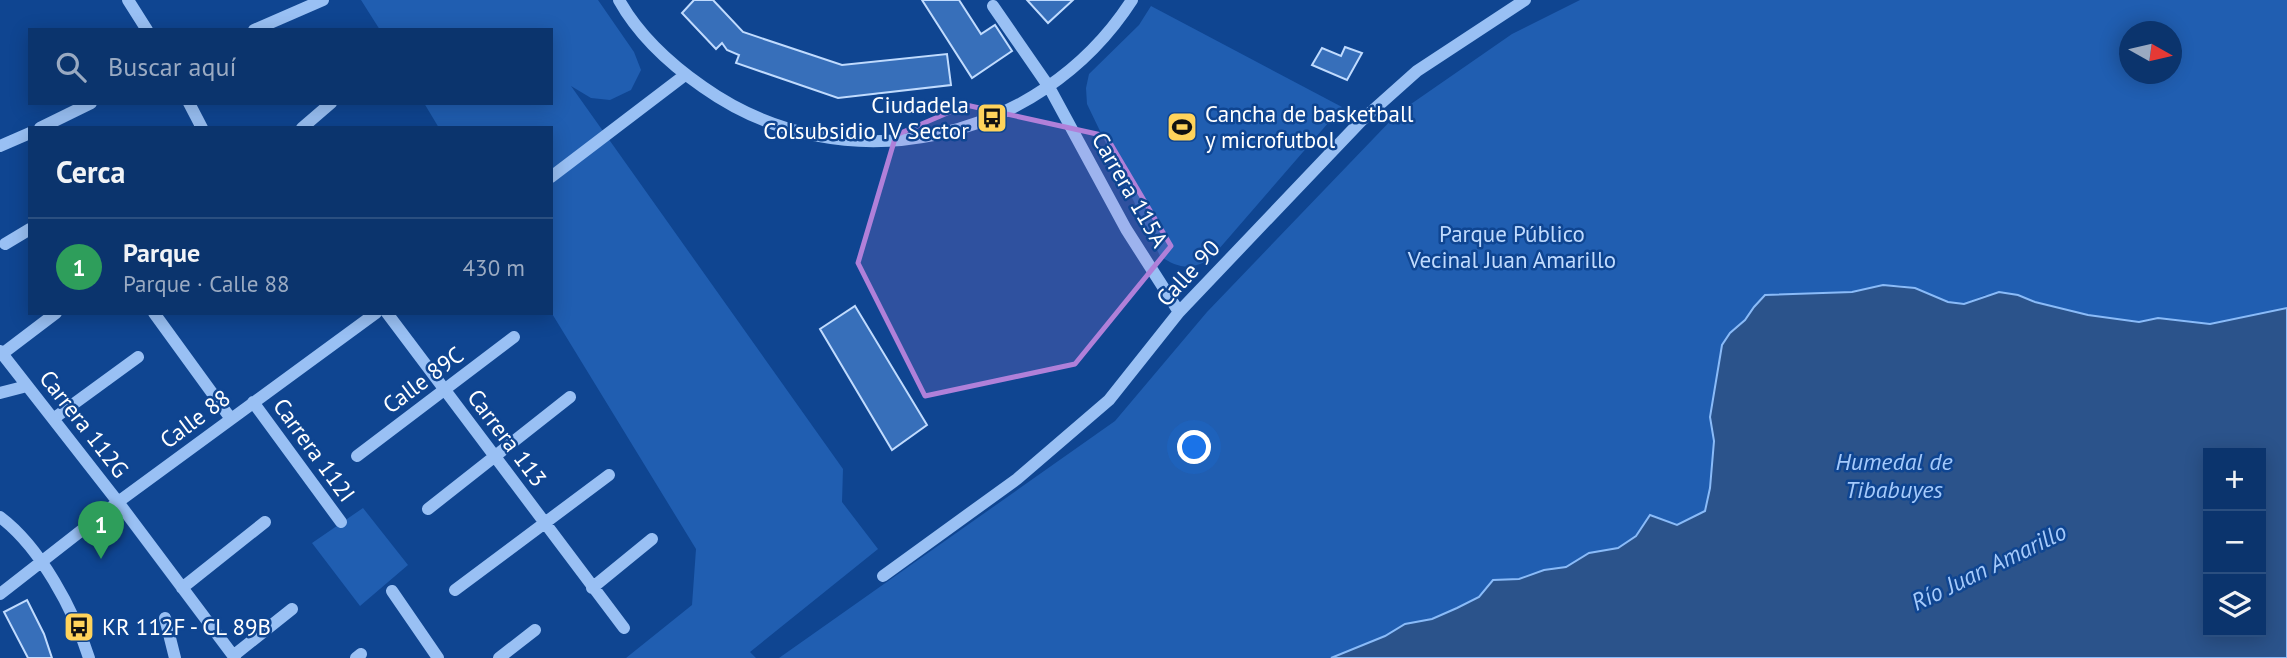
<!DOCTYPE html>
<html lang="es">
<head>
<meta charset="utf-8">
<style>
  body { margin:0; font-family:"PT Sans",sans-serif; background:#143c72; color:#f1f3f6 }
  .controls { position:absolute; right:21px; bottom:21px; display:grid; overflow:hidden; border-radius:0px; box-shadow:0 4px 18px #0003 }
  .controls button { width:63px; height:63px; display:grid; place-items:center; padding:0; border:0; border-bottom:2px solid #2b4f80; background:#0b346d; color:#f1f3f6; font:35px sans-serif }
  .compass { position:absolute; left:2119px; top:21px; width:63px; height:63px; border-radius:50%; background:#0b346d; box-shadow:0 4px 18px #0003; rotate:98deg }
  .you { position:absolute; left:1195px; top:448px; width:24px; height:24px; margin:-18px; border:5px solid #fff; border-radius:50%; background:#1a73e8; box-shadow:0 0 0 10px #1a73e833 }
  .badge { display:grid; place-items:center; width:46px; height:46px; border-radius:50%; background:#8c9099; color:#fff; font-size:23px; font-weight:700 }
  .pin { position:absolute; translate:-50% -58px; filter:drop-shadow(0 2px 4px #0008) }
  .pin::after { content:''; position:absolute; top:37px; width:24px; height:21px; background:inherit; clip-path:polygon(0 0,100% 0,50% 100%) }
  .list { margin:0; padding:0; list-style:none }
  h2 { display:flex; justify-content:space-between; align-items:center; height:91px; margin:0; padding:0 28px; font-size:30px }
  h2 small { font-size:23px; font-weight:400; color:#9aaac2 }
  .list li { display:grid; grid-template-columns:46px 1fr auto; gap:21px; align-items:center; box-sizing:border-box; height:98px; padding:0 28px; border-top:2px solid #2b4f80 }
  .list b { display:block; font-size:26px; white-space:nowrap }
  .list p { margin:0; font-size:23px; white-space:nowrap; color:#9aaac2 }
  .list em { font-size:23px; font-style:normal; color:#9aaac2 }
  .icon { flex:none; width:38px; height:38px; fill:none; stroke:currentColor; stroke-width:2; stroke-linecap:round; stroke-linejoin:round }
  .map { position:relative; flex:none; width:2287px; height:658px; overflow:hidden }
  .search { position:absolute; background:#0b346d; box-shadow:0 4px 18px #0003; left:28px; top:28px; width:525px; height:77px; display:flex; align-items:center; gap:18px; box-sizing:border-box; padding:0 24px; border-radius:0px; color:#9aaac2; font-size:26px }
  .panel { position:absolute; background:#0b346d; box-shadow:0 4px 18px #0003; left:28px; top:126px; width:525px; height:189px; border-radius:0px }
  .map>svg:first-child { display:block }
  .green { fill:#205eb1; fill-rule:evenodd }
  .water { fill:#2b538b; stroke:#8abbf8; stroke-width:2; fill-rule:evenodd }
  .building { fill:#376fba; stroke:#c0dbfe; stroke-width:2 }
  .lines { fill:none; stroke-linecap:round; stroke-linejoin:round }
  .minor { stroke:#99c0f4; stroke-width:12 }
  .marked { fill:#b080d9; fill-opacity:0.2; stroke:#b080d9; stroke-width:5; stroke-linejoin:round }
  .labels { text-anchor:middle; stroke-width:5; stroke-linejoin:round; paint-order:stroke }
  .poi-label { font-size:23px; fill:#fff; stroke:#0f4591; text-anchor:start }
  .street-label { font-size:23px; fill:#fff; stroke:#0f4591 }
  .park-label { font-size:23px; fill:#c0dbfe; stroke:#0f4591 }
  .water-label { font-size:24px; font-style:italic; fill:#a5cafb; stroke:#0f4591 }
</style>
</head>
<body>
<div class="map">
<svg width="2287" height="658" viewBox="0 0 2287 658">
  <rect width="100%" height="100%" fill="#0f4591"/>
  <path class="green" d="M361,0H598L634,52L641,70L631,90L610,100L591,98L571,86L843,469L842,502L878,549L750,652L756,658H626L692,605L696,549L551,312V128H439L424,103H551V30H380Z
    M1580,0H2287V308L2210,324L2158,318L2139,322L2088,315L2035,302L2018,295H1985L1964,304L1948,302L1915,288L1899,285H1883L1852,292L1785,294L1754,307L1745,320L1730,333L1722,345L1710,417L1714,441L1710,488L1705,511L1677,525L1650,515L1636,536L1618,548L1589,553L1566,567L1544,570L1519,579L1493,580L1479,597L1457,608L1432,619L1405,624L1385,636L1331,658H779L1115,421L1207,312L1398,113L1512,34ZM2130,32H2172V74H2130Z
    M1151,6L1342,107L1212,257C1193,271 1179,269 1160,256L1087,104L1086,88L1089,74L1139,25Z
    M363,508L408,565L360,606L312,543Z"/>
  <path class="water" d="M1883,285L1915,288L1948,302L1964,304L1999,292L2018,295L2035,302L2088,315L2139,322L2158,318L2210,324L2287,308V658H1331L1385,636L1405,624L1432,619L1457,608L1479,597L1493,580L1519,579L1544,570L1566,567L1589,553L1618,548L1636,536L1650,515L1677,525L1705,511L1710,488L1714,441L1710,417L1722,345L1730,333L1745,320L1754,307L1765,295L1852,292ZM2208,453H2261V632H2208Z"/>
  <path class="building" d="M694,0H713L743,32L842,65L947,54L951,85L838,98L736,63L739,55L727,50L722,43L716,49L682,13Z
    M922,0H959L981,34L995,25L1012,51L972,78Z
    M1027,0H1073L1048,23Z
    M1345,47L1362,53L1347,80L1312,65L1322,48L1341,56Z
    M855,306L927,425L892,450L820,329Z
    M27,600L44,634L52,658H28L4,612Z"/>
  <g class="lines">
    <path class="minor" d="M128,0L147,30
      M619,0C639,36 670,64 703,87C844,187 1040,143 1132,0
      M993,6L1049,87L1126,229L1179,312
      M254,30L323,0
      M189,103L202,128
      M40,128L91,103
      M302,128L331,103
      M0,146L30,133
      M551,177L685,75
      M5,244L30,229
      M154,313L231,419
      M387,313L624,628
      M0,351L118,502L235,658
      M2,354L56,313
      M0,393L27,386
      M253,402L341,522
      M53,419L138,357
      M357,456L514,337
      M428,509L570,397
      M0,517C40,547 74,610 89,658
      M883,576L1017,479L1109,400L1179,312L1361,121L1417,71L1525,0
      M182,588L265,522
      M592,588L652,539
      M455,590L609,475
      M392,591L438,658
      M0,594L118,502L376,313
      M165,618L175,658
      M233,656L292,609
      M356,658L361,654
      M499,658L535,630"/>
  </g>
  <path class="marked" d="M966,105L1106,136L1171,246L1075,364L925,396L858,263L896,135Z"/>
  <defs>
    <g id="bus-square" transform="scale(1.575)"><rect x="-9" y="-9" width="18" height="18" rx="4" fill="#ffd35b" stroke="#0f4591"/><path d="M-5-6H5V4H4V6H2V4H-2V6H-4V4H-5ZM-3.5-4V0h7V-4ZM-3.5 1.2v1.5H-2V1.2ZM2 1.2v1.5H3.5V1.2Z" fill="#111"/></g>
    <g id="stadium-square" transform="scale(1.575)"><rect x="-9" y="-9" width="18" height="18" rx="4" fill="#ffd35b" stroke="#0f4591"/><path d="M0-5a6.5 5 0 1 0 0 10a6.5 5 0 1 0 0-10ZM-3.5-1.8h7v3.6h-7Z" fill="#111"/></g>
  </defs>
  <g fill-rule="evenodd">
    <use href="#bus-square" x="992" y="118"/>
    <use href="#stadium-square" x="1182" y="127"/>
    <use href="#bus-square" x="79" y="627"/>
  </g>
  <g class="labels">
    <g class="poi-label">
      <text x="969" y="113" text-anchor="end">Ciudadela<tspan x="969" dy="26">Colsubsidio IV Sector</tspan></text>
      <text x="1205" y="122">Cancha de basketball<tspan x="1205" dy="26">y microfutbol</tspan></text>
      <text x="102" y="635">KR 112F - CL 89B</text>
    </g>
    <g class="street-label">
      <text transform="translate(1130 190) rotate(60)" y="8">Carrera 115A</text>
      <text transform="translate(1188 273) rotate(-47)" y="8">Calle 90</text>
      <text transform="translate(423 380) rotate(-37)" y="8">Calle 89C</text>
      <text transform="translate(195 419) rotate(-37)" y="8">Calle 88</text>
      <text transform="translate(84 424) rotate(52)" y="8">Carrera 112G</text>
      <text transform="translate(507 438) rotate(53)" y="8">Carrera 113</text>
      <text transform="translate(314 450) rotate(54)" y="8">Carrera 112I</text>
    </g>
    <g class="park-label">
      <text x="1512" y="242">Parque Público<tspan x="1512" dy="26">Vecinal Juan Amarillo</tspan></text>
    </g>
    <g class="water-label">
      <text x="1894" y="470">Humedal de<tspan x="1894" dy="28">Tibabuyes</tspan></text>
      <text transform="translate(1989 567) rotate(-26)" y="8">Río Juan Amarillo</text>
    </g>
  </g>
</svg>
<div class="controls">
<button>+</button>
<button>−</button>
<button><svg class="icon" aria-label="layers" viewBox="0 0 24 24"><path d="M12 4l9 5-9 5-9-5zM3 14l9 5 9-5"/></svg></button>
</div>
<svg class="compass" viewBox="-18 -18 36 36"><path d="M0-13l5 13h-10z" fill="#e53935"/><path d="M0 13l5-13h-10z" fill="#9aaac2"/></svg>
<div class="you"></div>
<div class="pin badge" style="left:101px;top:559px;background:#2e9e5b">1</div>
<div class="search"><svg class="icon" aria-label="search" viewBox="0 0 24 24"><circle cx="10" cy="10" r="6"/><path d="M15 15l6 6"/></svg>Buscar aquí</div>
<section class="panel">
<h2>Cerca<small></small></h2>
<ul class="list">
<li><span class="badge" style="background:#2e9e5b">1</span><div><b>Parque</b><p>Parque · Calle 88</p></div><em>430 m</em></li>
</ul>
</section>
</div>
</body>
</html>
